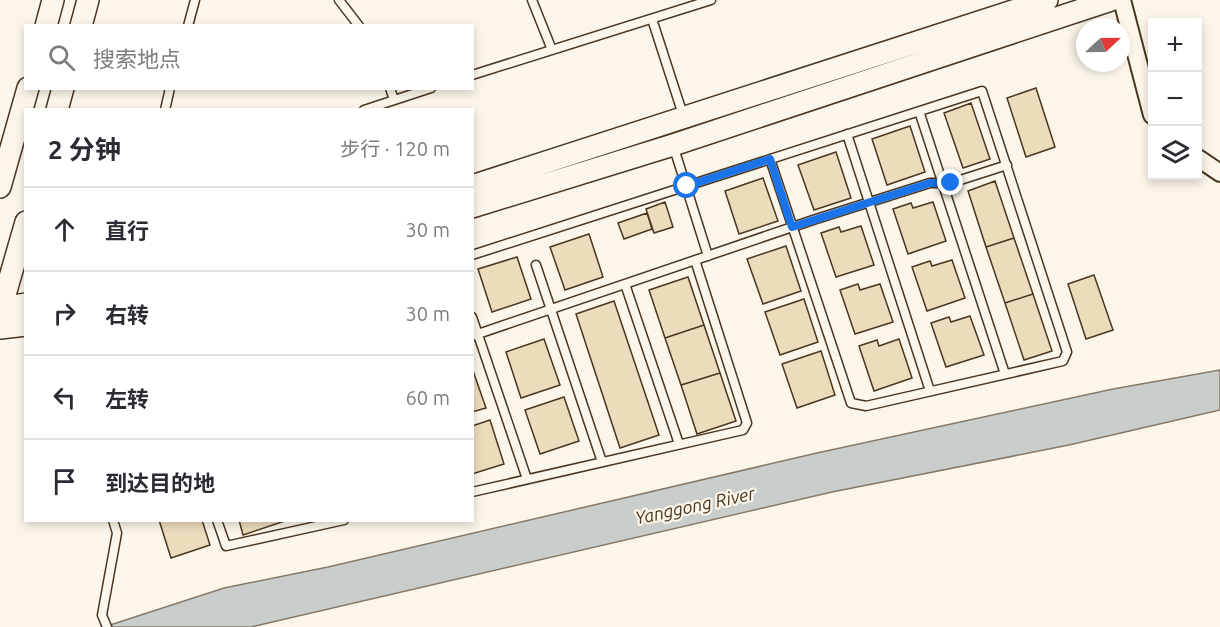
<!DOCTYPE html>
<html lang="zh">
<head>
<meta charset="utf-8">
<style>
  body { margin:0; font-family:Ubuntu,"Noto Sans SC",sans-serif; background:#f7f7f7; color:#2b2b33 }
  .controls { position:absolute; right:18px; top:18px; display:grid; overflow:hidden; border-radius:0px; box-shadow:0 3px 9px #0003 }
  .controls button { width:54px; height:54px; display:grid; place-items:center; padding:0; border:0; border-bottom:2px solid #e1e1e2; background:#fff; color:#2b2b33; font:30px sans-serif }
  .compass { position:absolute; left:1076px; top:18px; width:54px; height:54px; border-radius:50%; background:#fff; box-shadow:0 3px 9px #0003; rotate:68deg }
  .stop { position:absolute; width:18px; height:18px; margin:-14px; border:4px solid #1a73e8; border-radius:50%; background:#fff }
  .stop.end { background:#1a73e8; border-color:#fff; box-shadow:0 2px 6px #0008 }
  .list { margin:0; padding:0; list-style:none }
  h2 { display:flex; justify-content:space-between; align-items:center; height:78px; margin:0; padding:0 24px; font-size:26px }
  h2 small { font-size:20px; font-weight:400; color:#7c7c81 }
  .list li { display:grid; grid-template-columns:39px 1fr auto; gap:18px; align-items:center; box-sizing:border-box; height:84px; padding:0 24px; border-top:2px solid #e1e1e2 }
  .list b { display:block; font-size:22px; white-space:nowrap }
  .list em { font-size:20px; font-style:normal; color:#7c7c81 }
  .icon { flex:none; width:33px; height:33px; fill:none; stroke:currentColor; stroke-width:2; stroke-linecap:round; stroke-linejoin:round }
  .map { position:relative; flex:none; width:1220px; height:627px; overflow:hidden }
  .search { position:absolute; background:#fff; box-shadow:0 3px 9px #0003; left:24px; top:24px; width:450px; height:66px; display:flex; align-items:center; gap:15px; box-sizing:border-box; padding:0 21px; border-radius:0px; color:#7c7c81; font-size:22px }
  .panel { position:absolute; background:#fff; box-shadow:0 3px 9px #0003; left:24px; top:108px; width:450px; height:414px; border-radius:0px }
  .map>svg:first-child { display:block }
  .water { fill:#c9cecd; stroke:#887966; stroke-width:1.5 }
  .building { fill:#ecdcbc; stroke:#4a3520; stroke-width:1.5 }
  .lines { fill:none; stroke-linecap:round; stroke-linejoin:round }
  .service-casing { stroke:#4a3520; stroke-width:11 }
  .minor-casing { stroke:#4a3520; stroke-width:20 }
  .tertiary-casing { stroke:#4a3520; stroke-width:24 }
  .service { stroke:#fbf6e9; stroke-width:8 }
  .minor { stroke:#fbf6e9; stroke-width:16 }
  .tertiary { stroke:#fbf6e9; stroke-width:21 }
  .route { stroke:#1a73e8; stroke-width:8 }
  .labels { text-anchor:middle; stroke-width:4.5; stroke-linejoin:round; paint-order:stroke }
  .water-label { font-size:18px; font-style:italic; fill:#4a3520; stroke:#fbf6e9 }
</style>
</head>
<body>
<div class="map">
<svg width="1220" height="627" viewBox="0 0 1220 627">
  <rect width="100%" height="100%" fill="#fbf6e9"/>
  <path class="water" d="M1220,370V410L1069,445L832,492L251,627H104L224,588L328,567L817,453L1113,389Z"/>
  <path class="building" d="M1036,88L1055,147L1026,157L1007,98Z
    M971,103L990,159L963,168L944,113Z
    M910,126L925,172L887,185L872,139Z
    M836,152L851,198L814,210L798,165Z
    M763,178L778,221L739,234L725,191Z
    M995,181L1014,238L986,247L968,191Z
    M665,202L673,227L654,233L646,209Z
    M933,202L946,241L908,254L893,209L911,203L913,208Z
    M647,213L652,229L624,239L618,223Z
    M861,226L874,265L836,277L821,233L839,227L841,232Z
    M589,234L603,277L565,290L550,247Z
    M1014,238L1033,294L1005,303L986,247Z
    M786,246L801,291L763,304L747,259Z
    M517,257L531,299L492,312L478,269Z
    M952,260L965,298L927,311L912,267L930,261L932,266Z
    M1094,275L1113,330L1086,339L1068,284Z
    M688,277L704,325L665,338L649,290Z
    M858,284L860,290L880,284L893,322L855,334L840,290Z
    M1033,294L1052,351L1024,360L1005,303Z
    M804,299L818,342L780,355L765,312Z
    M614,301L659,435L620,448L576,314Z
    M970,316L984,355L946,367L931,323L949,317L951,322Z
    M704,325L720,373L681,385L665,338Z
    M544,339L560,385L521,398L506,352Z
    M899,339L912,378L874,391L859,346L877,340L879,346Z
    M821,351L835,395L797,408L782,364Z
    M472,368L486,408L472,412Z
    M720,373L736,421L697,434L681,385Z
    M564,397L579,441L540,454L525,410Z
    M490,420L504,464L472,474V426Z
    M159,520H202L210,545L171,558Z
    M239,520H282V522L243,535Z"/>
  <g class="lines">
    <g class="service-casing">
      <path id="service" d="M339,0L359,26
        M532,0L552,50
        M652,19L684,118
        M188,26L195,0
        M472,75L711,0
        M390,88L394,100
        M165,110L170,88
        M364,110L431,88
        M919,111L1005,374
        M847,134L930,391
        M673,145L708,256
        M472,255L982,91L1067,352L1063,361L866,406L851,403L770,159
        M536,265L602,462
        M625,284L679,444
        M472,317L527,479
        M472,336L813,220L930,183H951L1007,165
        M472,492L743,430L747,423L695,260
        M217,520L226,546L344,520
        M107,627L102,615L117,533L113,520"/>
    </g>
    <g class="minor-casing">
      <path id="minor" d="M1122,0L1152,115
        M1198,158L1220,173"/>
    </g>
    <g class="tertiary-casing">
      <path id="tertiary" d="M46,26L53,0
        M81,26L88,0
        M57,110L63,88
        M472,186L1047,0
        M0,187L28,88
        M472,207L673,145L1111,0
        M0,308L26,304
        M0,312L26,222
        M0,328L26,325"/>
    </g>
    <use href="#service" class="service"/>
    <use href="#minor" class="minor"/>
    <use href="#tertiary" class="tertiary"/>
  </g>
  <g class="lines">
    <path class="route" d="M687,186L770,159L792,227L930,183H951"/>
  </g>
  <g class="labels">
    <g class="water-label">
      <text transform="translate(695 506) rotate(-12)" y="6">Yanggong River</text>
    </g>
  </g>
</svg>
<div class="controls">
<button>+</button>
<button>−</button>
<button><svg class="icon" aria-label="layers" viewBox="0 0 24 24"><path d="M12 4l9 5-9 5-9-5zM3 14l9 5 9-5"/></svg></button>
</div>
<svg class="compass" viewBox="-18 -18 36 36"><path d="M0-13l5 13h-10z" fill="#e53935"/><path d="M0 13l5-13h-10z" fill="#7c7c81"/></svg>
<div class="stop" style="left:687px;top:186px"></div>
<div class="stop end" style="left:951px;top:183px"></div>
<div class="search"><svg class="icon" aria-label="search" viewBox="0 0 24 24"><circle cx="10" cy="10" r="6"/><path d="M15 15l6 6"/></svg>搜索地点</div>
<section class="panel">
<h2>2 分钟<small>步行 · 120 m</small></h2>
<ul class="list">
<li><svg class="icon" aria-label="ahead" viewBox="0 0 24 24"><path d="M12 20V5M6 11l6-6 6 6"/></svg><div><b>直行</b></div><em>30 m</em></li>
<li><svg class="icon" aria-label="right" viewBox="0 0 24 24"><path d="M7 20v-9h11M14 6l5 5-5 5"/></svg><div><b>右转</b></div><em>30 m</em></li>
<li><svg class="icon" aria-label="left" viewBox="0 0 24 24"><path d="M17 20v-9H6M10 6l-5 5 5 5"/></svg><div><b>左转</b></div><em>60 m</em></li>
<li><svg class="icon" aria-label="arrive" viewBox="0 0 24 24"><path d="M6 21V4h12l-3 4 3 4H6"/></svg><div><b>到达目的地</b></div></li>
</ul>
</section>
</div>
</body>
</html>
